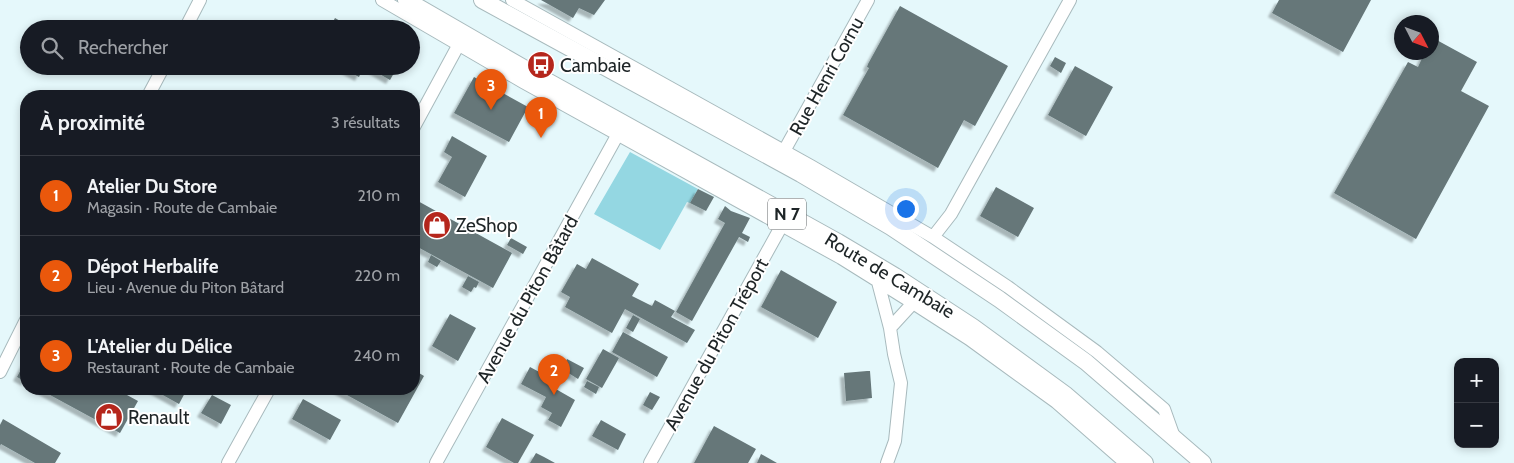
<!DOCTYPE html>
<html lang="fr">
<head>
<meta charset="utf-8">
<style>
  body { margin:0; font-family:Cabin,sans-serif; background:#242831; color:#f1f3f6 }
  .controls { position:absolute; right:15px; bottom:15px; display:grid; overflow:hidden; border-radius:10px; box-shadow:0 2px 8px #0003 }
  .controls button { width:45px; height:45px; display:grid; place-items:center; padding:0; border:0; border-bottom:1px solid #363941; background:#171b24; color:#f1f3f6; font:25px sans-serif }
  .compass { position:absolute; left:1394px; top:15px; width:45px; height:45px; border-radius:50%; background:#171b24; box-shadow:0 2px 8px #0003; rotate:132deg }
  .you { position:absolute; left:905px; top:208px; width:18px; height:18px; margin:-12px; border:4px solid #fff; border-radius:50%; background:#1a73e8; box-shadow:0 0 0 8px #1a73e833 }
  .badge { display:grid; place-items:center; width:32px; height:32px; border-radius:50%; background:#ea580c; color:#fff; font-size:16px; font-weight:700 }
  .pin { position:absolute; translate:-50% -41px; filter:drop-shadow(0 1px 2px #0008) }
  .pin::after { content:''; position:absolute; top:26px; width:18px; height:15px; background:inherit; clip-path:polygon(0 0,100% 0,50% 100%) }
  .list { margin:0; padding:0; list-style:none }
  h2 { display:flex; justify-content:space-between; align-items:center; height:65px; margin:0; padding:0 20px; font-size:21px }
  h2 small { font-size:16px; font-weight:400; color:#9ea1a6 }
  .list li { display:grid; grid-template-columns:32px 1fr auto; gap:15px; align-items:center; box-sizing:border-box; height:80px; padding:0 20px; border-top:1px solid #363941 }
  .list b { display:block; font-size:19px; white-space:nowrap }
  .list p { margin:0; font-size:16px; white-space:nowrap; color:#9ea1a6 }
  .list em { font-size:16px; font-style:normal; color:#9ea1a6 }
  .icon { flex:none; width:28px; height:28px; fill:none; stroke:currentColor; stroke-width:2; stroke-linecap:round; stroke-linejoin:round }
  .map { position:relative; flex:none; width:1514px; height:463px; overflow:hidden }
  .search { position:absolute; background:#171b24; box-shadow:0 2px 8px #0003; left:20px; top:20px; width:400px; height:55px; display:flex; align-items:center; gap:12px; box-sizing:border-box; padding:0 18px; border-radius:28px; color:#9ea1a6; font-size:19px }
  .panel { position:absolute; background:#171b24; box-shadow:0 2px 8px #0003; left:20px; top:90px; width:400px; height:305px; border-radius:20px }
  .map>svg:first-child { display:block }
  .green { fill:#94d7e2 }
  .building { fill:#667779; filter:url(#shadow) }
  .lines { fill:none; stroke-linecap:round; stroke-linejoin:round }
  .minor-casing { stroke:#a8babd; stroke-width:14 }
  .major-casing { stroke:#a8babd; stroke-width:18 }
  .minor { stroke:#fff; stroke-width:12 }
  .major { stroke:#fff; stroke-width:16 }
  .labels { text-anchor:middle; stroke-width:4; stroke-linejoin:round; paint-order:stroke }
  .shield { fill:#fff; stroke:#626668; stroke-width:1 }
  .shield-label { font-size:18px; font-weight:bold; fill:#1e2527 }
  .poi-label { font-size:19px; fill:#1e2527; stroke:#fff; text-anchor:start }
  .street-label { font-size:19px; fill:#1e2527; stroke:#fff }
</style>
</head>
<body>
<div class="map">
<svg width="1514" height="463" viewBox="0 0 1514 463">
  <defs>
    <filter id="shadow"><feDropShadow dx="-4" dy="4" stdDeviation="1" flood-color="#0004"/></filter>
  </defs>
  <rect width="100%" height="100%" fill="#e5f8fb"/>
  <path class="green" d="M630,152L698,189L690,203L687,202L660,250L594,214Z"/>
  <path class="building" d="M541,0H605L594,15L579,8L573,18Z
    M1279,0H1371L1343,52L1272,13Z
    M900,6L1008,66L975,126L964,120L938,168L843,115L869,68L867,67L868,64Z
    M335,18L354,29H329Z
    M1433,38L1477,62L1461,91L1489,106L1416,239L1334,193L1408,62L1418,67L1425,52H1432V41Z
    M1055,57L1066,63L1061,73L1050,66Z
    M338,66H364L359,77Z
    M373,66H398L390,80L371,69Z
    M1075,66L1113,87L1086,136L1048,115Z
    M474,77L528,107L509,142L454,113Z
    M452,136L487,156L465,197L438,182L452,157L444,152Z
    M996,187L1034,208L1018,237L980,216Z
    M698,189L714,197L706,211L690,203Z
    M416,200L512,253L493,288L414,245V204Z
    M725,206L731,211L750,218L742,233L750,237L748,242L739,237L692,321L676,312L725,223L718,219Z
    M511,238L527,247L523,254L507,245Z
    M431,255L441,261L437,267L428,262Z
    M592,258L639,284L632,296L652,306L655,300L675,311L671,317L695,330L687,343L625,309L612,333L565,307L570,297L561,292L577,264L586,269Z
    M781,270L837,302L818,338L761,307Z
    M468,276L479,282L476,288L474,287L471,292L462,287Z
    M450,314L476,328L458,361L432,346Z
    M633,315L640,319L633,332L626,328Z
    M623,332L668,357L657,377L612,352Z
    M603,349L619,358L602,388L586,379Z
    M567,359L584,368L578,379L562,369Z
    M26,360V382L17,377Z
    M530,367L558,382L554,388L575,400L561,427L548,420L552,413L541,407L546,397L521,384Z
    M414,370L424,376L398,423L336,389H414Z
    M867,371H870L872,398L846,401L844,373Z
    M587,381L599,387L596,394L584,387Z
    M39,389H116L138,401L120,433Z
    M152,389H187L179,404Z
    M650,392L660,397L652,410L643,405Z
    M212,395L231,405L221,424L201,413Z
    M303,399L341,420L330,440L292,419Z
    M502,418L534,435L518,463H514L486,447Z
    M3,419L61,453L55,463H35L1,444L0,446V425Z
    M601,420L626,434L618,450L592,436Z
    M714,426L756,449L748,463H694Z
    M536,453L544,457L555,463H530Z
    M761,454L777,463H757Z"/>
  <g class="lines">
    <g class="minor-casing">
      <path id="minor" d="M382,0L523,82L841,258L913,303L969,339L1056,402L1120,458L1136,463
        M512,0L811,166L933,237L1008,287L1097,352L1164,409L1174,437
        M185,29L200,0
        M148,96L164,66
        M414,127L459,44
        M784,151L868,0
        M933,237L951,214L1070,0
        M878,282L890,328L894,354L901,383L895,441L887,463
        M890,328L913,303
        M0,372L26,320
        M228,463L269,389
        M436,463L618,134
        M650,463L782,225"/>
    </g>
    <g class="major-casing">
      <path id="major" d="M406,0L529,71L838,242L895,276L973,327L1066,395L1145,463
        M482,0L801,174L891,227L999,299L1086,362L1203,463"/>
    </g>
    <use href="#minor" class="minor"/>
    <use href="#major" class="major"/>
  </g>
  <defs>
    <g id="bus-disc" transform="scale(1.4375)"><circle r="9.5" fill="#b5261c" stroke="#fff"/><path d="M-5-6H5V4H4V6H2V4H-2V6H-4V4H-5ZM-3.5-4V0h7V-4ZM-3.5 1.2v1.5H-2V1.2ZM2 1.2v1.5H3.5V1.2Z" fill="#fff"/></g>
    <g id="shop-disc" transform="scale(1.4375)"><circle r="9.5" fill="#b5261c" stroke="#fff"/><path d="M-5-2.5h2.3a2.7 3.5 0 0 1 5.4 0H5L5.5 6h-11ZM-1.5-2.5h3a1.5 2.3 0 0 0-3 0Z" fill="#fff"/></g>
  </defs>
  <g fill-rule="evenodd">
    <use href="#bus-disc" x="541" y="65"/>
    <use href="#shop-disc" x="437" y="225"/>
    <use href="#shop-disc" x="109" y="417"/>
  </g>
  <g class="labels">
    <rect class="shield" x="768" y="198.5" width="38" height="31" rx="4"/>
    <g class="shield-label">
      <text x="787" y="220">N 7</text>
    </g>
    <g class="poi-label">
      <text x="560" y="72">Cambaie</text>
      <text x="456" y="232">ZeShop</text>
      <text x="128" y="424">Renault</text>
    </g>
    <g class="street-label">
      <text transform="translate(826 76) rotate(-61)" y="7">Rue Henri Cornu</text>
      <text transform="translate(890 275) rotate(31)" y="7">Route de Cambaie</text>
      <text transform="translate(527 299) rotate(-61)" y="7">Avenue du Piton Bâtard</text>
      <text transform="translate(716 344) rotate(-61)" y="7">Avenue du Piton Tréport</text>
    </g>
  </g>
</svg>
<div class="controls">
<button>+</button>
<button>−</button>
</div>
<svg class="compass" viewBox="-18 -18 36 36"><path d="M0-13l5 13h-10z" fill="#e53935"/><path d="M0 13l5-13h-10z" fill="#9ea1a6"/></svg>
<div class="you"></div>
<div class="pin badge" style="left:541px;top:138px">1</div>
<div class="pin badge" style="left:554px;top:395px">2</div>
<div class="pin badge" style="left:491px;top:110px">3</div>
<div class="search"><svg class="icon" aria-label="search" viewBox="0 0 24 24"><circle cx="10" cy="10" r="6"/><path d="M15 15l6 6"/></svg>Rechercher</div>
<section class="panel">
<h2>À proximité<small>3 résultats</small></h2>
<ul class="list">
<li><span class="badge">1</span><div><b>Atelier Du Store</b><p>Magasin · Route de Cambaie</p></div><em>210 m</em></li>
<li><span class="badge">2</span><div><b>Dépot Herbalife</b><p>Lieu · Avenue du Piton Bâtard</p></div><em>220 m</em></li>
<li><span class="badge">3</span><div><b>L'Atelier du Délice</b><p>Restaurant · Route de Cambaie</p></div><em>240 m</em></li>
</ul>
</section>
</div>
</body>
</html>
